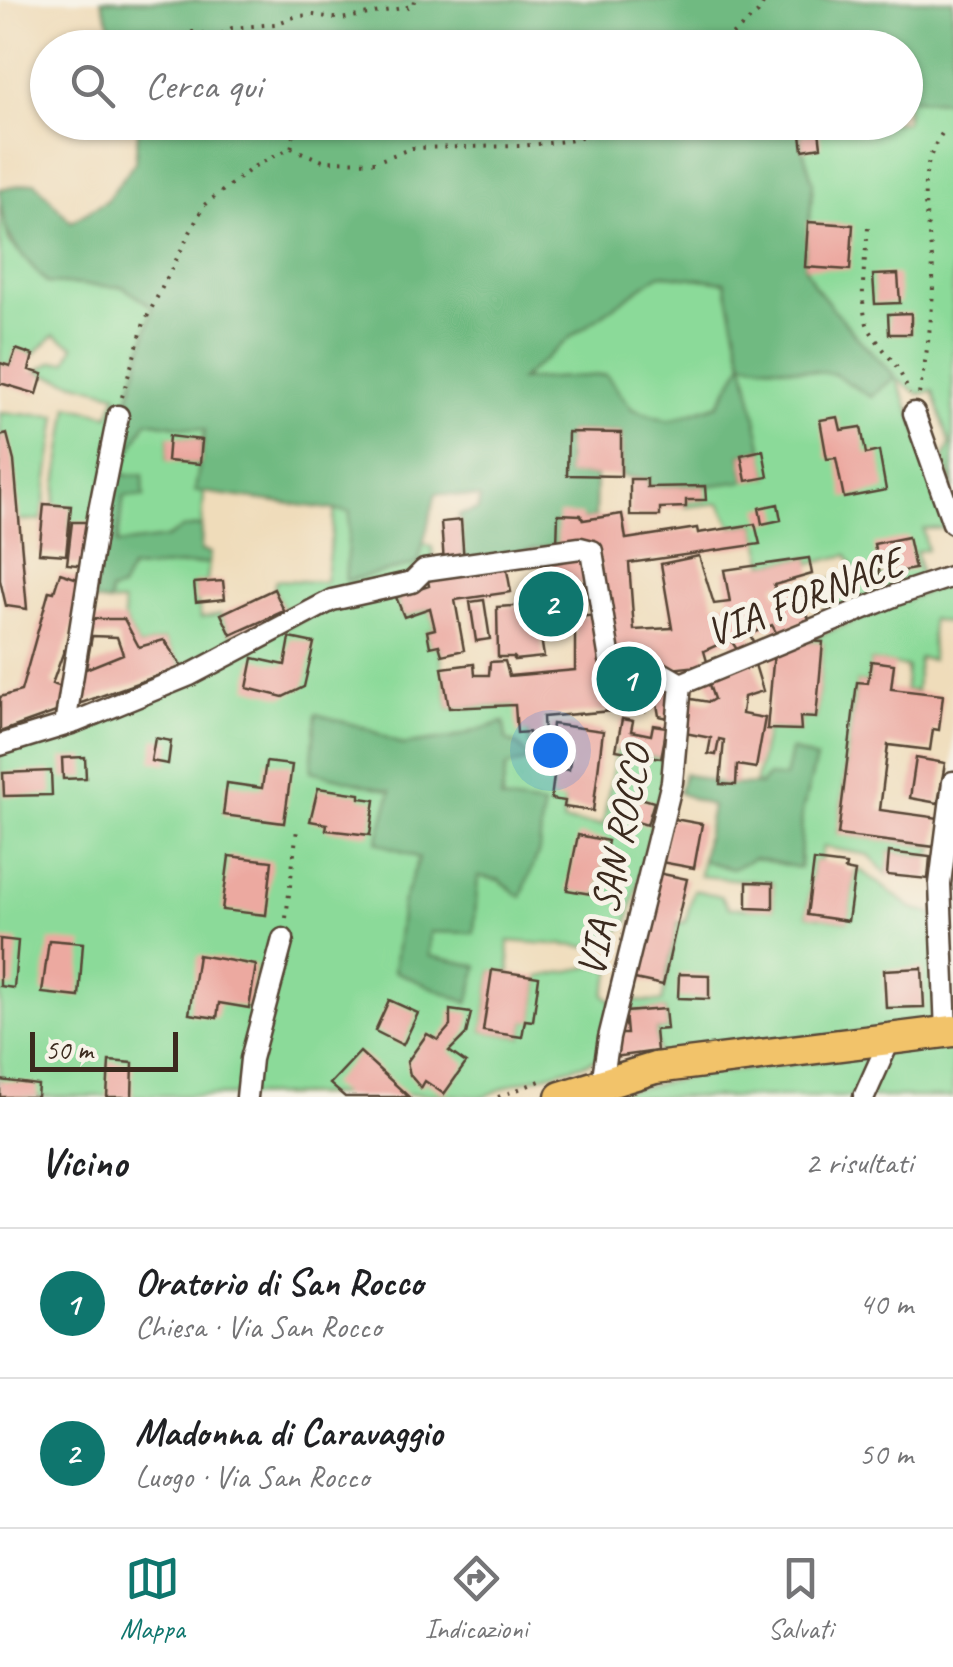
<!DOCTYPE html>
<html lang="it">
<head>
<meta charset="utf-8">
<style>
  body { margin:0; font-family:Caveat,sans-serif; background:#f2f2f2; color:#202124 }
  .scale { position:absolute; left:30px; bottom:25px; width:148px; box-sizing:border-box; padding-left:10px; border:5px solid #3b2a1e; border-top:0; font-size:28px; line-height:35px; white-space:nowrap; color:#3b2a1e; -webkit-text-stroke:8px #f7f3e8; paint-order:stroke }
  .you { position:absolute; left:550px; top:750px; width:35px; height:35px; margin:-25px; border:8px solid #fff; border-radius:50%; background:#1a73e8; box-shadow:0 0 0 15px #1a73e833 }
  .badge { display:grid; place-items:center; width:65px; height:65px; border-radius:50%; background:#0f766e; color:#fff; font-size:32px; font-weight:700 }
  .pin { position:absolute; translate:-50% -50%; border:5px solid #fff; box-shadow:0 2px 10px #0006 }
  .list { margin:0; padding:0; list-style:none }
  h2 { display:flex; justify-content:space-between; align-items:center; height:130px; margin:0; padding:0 40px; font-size:42px }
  h2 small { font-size:32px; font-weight:400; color:#757577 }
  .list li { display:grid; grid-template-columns:65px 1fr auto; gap:30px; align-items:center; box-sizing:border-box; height:150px; padding:0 40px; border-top:2px solid #e0e0e0 }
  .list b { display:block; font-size:38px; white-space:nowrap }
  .list p { margin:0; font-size:32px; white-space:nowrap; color:#757577 }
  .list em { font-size:32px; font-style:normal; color:#757577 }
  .icon { flex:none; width:55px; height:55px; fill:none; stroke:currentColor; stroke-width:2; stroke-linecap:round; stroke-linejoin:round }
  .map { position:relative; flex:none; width:953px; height:1097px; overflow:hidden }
  .search { position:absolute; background:#fff; box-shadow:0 2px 8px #0004; left:30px; right:30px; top:30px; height:110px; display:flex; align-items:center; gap:25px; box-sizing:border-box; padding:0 35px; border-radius:55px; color:#757577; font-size:38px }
  .sheet { height:430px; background:#fff }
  nav { display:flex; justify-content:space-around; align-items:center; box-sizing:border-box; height:140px; border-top:2px solid #e0e0e0; background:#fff; font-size:28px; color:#757577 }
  nav a { display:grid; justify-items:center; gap:5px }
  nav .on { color:#0f766e }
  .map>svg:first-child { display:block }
  .green { fill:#8bda99; stroke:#63825c; stroke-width:2.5; fill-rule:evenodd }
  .forest { fill:#70ba81; stroke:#567250; stroke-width:2.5; fill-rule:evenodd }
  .building { fill:#eca9a0; fill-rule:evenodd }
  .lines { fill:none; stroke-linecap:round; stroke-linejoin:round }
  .street-casing { stroke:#564535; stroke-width:25 }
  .primary-casing { stroke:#564535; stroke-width:35 }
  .path { stroke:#564535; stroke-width:4; stroke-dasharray:2.5 8; stroke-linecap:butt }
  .street { stroke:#fff; stroke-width:20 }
  .primary { stroke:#f2c36a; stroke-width:30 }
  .labels { text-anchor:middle; stroke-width:10; stroke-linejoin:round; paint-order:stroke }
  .street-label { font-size:40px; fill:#3b2a1e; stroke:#f7f3e8 }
</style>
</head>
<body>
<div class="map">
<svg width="953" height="1097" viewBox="0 0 953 1097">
  <rect width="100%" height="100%" fill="#f7f3e8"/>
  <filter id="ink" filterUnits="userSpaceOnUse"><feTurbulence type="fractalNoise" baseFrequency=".01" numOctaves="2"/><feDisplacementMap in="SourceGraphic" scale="20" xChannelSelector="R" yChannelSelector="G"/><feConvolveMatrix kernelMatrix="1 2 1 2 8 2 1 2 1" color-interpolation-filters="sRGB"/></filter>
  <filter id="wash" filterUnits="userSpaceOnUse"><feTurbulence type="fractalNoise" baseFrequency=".0048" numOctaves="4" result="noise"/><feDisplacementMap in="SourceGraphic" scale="40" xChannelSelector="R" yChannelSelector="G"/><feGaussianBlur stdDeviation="2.25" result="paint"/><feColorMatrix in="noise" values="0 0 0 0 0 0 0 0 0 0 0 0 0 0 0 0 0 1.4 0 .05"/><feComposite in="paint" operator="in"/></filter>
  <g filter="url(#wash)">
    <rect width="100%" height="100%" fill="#efdcba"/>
    <path class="green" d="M906,98L945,101L953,108V490L944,458L950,444L933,391L919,394L896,379L913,418L948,528L923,529L927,550L916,551L921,578L830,616L815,585L856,572L847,555L810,564L809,558L765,564L755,524L732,527L720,503L686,507V500H705V486L768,477L743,363L719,404L669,421L632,409L606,375L518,380L572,336L660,274L726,282L743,362L834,374L872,397L895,376L855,335L814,285L805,267L813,183L803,150L800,123L906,122Z
      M0,204L9,241L47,283L123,287L153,307L124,417L130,419L108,469L102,523L71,530L54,505L69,406L109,415L117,394L36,372L52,362H67L74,346L54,335L33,355L16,350L10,366L0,363Z
      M0,413L57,416L42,520H18L0,465Z
      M146,421L205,430L202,440L169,437L167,460L200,464L195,491L204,492L202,526L183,528L166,538L117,545L124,495L143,496L124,475L122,466Z
      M335,510L351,512L346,581L418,564L423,543L432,547L435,572L329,593L284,611L274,589L276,580L325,582Z
      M209,563L207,582L194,584L201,618L221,614L231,635L240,631L243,638L182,667L164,640L139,647L124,619L123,603H109L110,592L121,589L131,569Z
      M428,581L429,586L396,597L404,617L430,608L435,629L427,631L430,646L439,645L449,708L515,705L529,732L531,760L555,768L565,801L563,822L603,825L616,750L669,760L627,926L593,947L508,941L510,973L492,971L483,1031L522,1037L525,1020H533L539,977L594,966L612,970L604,994L612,1002L601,1056L587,1063L513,1084L483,1097L437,1094L0,1097V750L326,609ZM503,722L506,740L530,759L506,767L501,801L520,896L499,880L477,876L430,931L428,956L402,904L419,858L377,842L392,791L366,728L402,745L452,738Z
      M953,581V624L931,619L932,660L919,658L916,691L905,690L907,667L871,661L868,683L857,682L838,834L935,847L930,857L890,852L887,875L869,855L823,847L820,862H814L807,915L847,921L855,872L860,870L912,908L934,915L938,1023L659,1058L655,1030L667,1029L665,1009L625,1012L627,1001L662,1002L677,922L685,923L694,890L721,896L729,908H773V883L700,876L702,860L732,869L754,858L800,868L802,812L816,759L785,778L755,785L767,729L800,730V717L816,718L823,643L806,641Z
      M953,1044V1097H593L702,1075Z"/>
    <path class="forest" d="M101,0L400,3L405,0H953V108L945,101L906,98V48L118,47Z
      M139,123H800L803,150L813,183L805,267L814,285L855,335L895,377L871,397L834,374L744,362L763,450L741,455L746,481L705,486L647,487L646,479L621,476V433L568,432L567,474L596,476L595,518L583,520L557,545L464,562L459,515L478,510L480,498L436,493L418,564L345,581L350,512L195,491L205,430L147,421L122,466L124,475H143L144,496H124L117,544L166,538L183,528L202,526L201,551L210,553L209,563L131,569L121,589L110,592L109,603L93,601L108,469L130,419L124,418L153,307L123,287L47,283C18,250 0,236 0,189L35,182L71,222L106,201L135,162ZM660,274L725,282L743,362L719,404L669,421L632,409L606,375L520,380L572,336Z
      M316,714L366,728L402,745L452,738L504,722L506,740L519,746L531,760L506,767L501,800L543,806L539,851L521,897L499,880L478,876L474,933L430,932L429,956L478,966L468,1003L394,971L402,904L419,858L377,842L391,791L311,771Z
      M791,750L816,759L802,812L800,868L754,858L732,869L702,860L712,806L679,793L684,773L720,784L760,785L768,776L785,778Z"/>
    <g id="blocks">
      <path class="building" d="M807,122H818L821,147L803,150L801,135L808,134Z
        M808,222L853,225L850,270L805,267Z
        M898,274L900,303L875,304L873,275Z
        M911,313V334H889L888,314Z
        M16,349L33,355L29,370L43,374L37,394L0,383V363L10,366Z
        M838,417L841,430L861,427L866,454L879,451L886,490L844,498L836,458L827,459L820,420Z
        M568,432L621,433V476L567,475Z
        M7,434L14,461L27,609L6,606L0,580V436Z
        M169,436L202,440L200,464L167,461Z
        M763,450L768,477L746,481L741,455Z
        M630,479H647V487L705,486L706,500H686V507L660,508V516H630Z
        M44,504L71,506L66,555L39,553Z
        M778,504L781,520L762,524L759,508Z
        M558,514L581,515L583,520L622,514L626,539L697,528L698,533L755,524L760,544L629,563L634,630L672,628L661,564L699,556L714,604L730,602L724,570L809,558L812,574L774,585L777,595L797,589L809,619L777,634L772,625L750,634L754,644L738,651L730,639L704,651L708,665L661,670L658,658H646L645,651L612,653L597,548L557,545Z
        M461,520L464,562L444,563L441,522Z
        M72,522H93L86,566L67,564Z
        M908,537L915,569L880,575L874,544Z
        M584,555L592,581L575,584L576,596L560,598V591H552L548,557Z
        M506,565L511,592L455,600L464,650L442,655L439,645L430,647L427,631L435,629L430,608L404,617L396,597L429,586L427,576Z
        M60,573L84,581L75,620L52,684L65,688L88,619H124L139,647L164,640L182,667L0,732V697L21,691L49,591L54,592ZM92,636L117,637L123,654L86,669Z
        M223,581L225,599L196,602L194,583Z
        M274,589L284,611L231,635L221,614Z
        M484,600L490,639L476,641L470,602Z
        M566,603L568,627L540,631L544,657L514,660V657H498L497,607Z
        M601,615L611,711L543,717L544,737L530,738L529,732L517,733L515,705L449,708L442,668L474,664L475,675H489L490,662L505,661L509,676L575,670V617Z
        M290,638L314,643L304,687L283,697L247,688L253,658L285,665Z
        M806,641L823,642L816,718L800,717L801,730L767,729L774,652Z
        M753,658L763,691L744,697L742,714L765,718L756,768L737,765L736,785L720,784L724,740L719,739L716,755L708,754L711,738L685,733L691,699L709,702L714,699L706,676Z
        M871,661L894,664L891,689L943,695L939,730L933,729L930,750L888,745L880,810L939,818L935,847L838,835L857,682L868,683Z
        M647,680L662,682L676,698L673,719L659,716L657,704L646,703L645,712L620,707L617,686H645Z
        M622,719L633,721L631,731L651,735L653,725L667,727L661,758L616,750Z
        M552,724L603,731L593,811L564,807L565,801L551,799L555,768L569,770L571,752L549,749Z
        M155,738L171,741L168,764L151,761Z
        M85,757L86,778L63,779L62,758Z
        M916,758L945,763L938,803L910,798Z
        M266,762L292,765L284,823L223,815L227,783L262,788Z
        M51,771L52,795L4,796L3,773Z
        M318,788L360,794V798L375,800L370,835L326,830L327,824L310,821Z
        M627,794L654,802L647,825L620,817Z
        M669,818L702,824L694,868L661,862Z
        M578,835L608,841L597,895L567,890Z
        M889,852L930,857L928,879L887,875Z
        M229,856L272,861L266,915L222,910Z
        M814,861L846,865L845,870L855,872L848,921L807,915Z
        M653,872L687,879L663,985L630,978Z
        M747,882L773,883V909L747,908Z
        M0,939L18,941L14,988L0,986Z
        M49,940L83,943L79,997L42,993Z
        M198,955L256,965L249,1008L219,1003L217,1018L189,1014Z
        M922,968L924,1007L886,1008L884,970Z
        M492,970L539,977L533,1021L525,1020L522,1037L483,1031Z
        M679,974L709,975V999L678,998Z
        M389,1000L418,1013L403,1045L375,1031Z
        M665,1009L667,1029L655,1030L657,1051L614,1057L616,1034H627L625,1012Z
        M450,1010L471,1013L466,1034L449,1051L466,1063L444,1094L425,1081L421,1088L410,1075L407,1062L427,1034L438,1040L450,1026Z
        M360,1052L409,1097H345L330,1084Z
        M109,1061L133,1063L132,1097H107Z
        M0,1080L38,1085L37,1097H0Z"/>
    </g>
  </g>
  <g filter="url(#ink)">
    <use href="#blocks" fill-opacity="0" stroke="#564535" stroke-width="2.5"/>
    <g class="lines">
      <g class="street-casing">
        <path id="street" d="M914,413L953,523
          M681,684L896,595L953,576
          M65,725L99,511L118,416
          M0,745L75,722L190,675L332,600L412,582L424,570L580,548L592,551L610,660L646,664L681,684L672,782L609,1038L602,1083
          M946,1032L940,884L953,782
          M247,1097L251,1059L283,939
          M864,1097L890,1039"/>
      </g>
      <g class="primary-casing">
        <path id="primary" d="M561,1097L655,1068L953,1031"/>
      </g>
      <path class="path" d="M168,48L171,38L193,32L216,37L232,28L275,24L297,16L314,15L341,19L413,6L414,0
        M716,48L758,13L765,0
        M291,148L323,161L375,162L412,148L521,146L575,140L624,122
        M868,228C866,255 856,310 871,332C886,355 901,367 909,394
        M919,394C926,359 932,321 933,286C935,228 906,181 946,128
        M122,397L144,323L204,205L255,166L291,148L294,137L286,128L249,122
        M286,918L297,829
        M498,1097L540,1081"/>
      <use href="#street" class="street"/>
      <use href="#primary" class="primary"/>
    </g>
  </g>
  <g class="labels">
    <g class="street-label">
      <text transform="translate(804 596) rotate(-21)" y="14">VIA FORNACE</text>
      <text transform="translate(613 861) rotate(-78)" y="14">VIA SAN ROCCO</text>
    </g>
  </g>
</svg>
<div class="scale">50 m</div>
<div class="you"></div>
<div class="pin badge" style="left:629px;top:679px">1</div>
<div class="pin badge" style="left:551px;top:604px">2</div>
<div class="search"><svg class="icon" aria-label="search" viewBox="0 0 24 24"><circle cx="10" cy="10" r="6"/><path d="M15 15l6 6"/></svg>Cerca qui</div>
</div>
<section class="sheet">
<h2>Vicino<small>2 risultati</small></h2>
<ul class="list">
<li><span class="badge">1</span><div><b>Oratorio di San Rocco</b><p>Chiesa · Via San Rocco</p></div><em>40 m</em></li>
<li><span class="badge">2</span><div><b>Madonna di Caravaggio</b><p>Luogo · Via San Rocco</p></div><em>50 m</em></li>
</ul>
</section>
<nav>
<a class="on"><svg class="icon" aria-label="map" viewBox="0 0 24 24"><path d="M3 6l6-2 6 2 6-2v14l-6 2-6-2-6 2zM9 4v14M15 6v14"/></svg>Mappa</a>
<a><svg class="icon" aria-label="directions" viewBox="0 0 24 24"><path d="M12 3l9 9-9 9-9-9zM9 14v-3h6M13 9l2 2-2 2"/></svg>Indicazioni</a>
<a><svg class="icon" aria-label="saved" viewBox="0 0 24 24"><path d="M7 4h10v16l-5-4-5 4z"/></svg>Salvati</a>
</nav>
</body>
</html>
